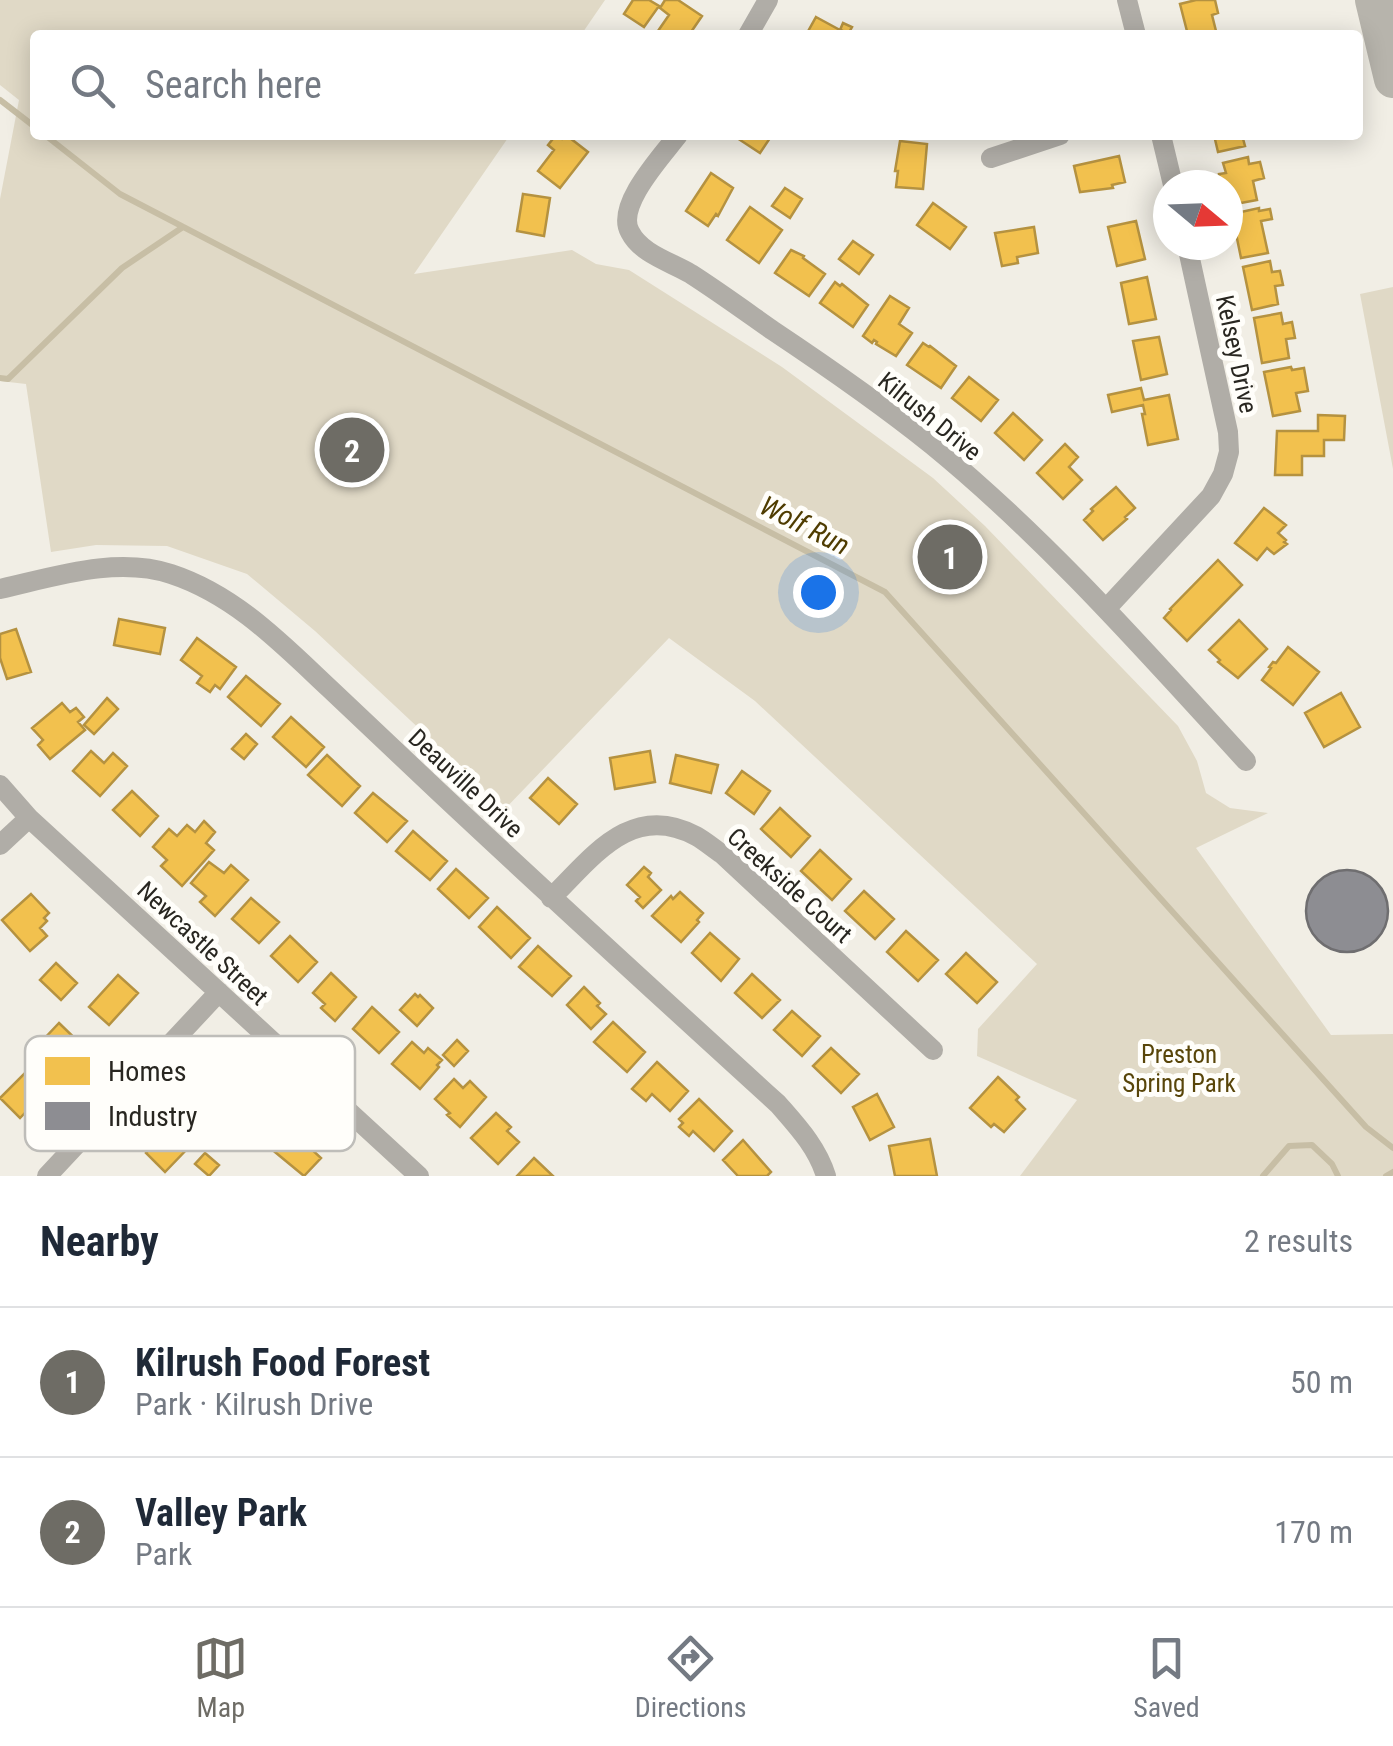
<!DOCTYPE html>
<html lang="en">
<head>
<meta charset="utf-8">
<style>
  body { margin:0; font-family:"Roboto Condensed",sans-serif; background:#f6f6f7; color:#1f2937 }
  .compass { position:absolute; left:1153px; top:170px; width:90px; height:90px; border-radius:50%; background:#fff; box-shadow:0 5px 25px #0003; rotate:109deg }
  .you { position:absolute; left:818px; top:592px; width:35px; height:35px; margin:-25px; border:8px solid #fff; border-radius:50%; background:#1a73e8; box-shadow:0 0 0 15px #1a73e833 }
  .badge { display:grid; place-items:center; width:65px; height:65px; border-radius:50%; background:#6e6c65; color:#fff; font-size:32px; font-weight:700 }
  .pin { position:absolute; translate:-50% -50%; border:5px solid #fff; box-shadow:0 2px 10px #0006 }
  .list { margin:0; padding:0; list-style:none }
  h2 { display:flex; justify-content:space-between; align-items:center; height:130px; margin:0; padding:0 40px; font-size:42px }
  h2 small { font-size:32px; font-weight:400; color:#747a83 }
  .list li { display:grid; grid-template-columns:65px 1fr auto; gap:30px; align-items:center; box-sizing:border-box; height:150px; padding:0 40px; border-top:2px solid #e0e1e3 }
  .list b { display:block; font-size:38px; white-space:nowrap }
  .list p { margin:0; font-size:32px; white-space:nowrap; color:#747a83 }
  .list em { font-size:32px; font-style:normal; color:#747a83 }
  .icon { flex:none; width:55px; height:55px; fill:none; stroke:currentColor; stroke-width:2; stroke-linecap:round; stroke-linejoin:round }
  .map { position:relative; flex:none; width:1393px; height:1176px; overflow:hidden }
  .search { position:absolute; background:#fff; box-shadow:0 5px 25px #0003; left:30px; right:30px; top:30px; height:110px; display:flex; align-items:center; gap:25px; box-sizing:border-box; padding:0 35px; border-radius:10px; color:#747a83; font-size:38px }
  .sheet { height:430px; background:#fff }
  nav { display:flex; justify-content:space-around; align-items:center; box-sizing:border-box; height:140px; border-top:2px solid #e0e1e3; background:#fff; font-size:28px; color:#747a83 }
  nav a { display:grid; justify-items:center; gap:5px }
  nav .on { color:#6e6c65 }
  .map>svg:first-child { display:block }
  .green { fill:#e0d9c6 }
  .homes { fill:#f2c14e; stroke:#b59240; stroke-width:2.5 }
  .industry { fill:#8d8d92; stroke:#6f6e70; stroke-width:2.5 }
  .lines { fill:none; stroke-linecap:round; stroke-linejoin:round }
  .stream { stroke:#c7bea5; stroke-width:6 }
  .street { stroke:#b0ada7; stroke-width:20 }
  .highway { stroke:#b7b4ac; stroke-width:38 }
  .labels { text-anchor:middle; stroke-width:10; stroke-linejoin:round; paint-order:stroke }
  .street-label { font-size:25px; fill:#282620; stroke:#fffefa }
  .park-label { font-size:25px; fill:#584509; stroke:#fffefa }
  .water-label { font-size:28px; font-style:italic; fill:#4f3c00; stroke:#fffefa }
  .key { fill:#fffefa; stroke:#bebdb9; stroke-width:2.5 }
  .key-label { font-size:28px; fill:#282620 }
</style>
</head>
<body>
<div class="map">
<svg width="1393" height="1176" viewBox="0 0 1393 1176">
  <rect width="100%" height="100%" fill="#f1eee5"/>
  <path class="green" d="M0,0H605L581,35H35V135H510L414,274L572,250L596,264L629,270L782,367L933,478L985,526L1178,726L1197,761L1206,793L1230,808L1268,813L1196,848L1331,1035L1393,1034V1176H1020L1077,1100L977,1056L978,1029L1037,964L755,701L669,638L505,809L315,631L247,574L167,546L96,545L51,552L26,384L0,381V199L19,100L0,85Z
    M1393,287V469L1360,294Z"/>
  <path class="homes" d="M633,0H649L659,6L644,27L624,14Z
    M665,0H678L702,16L689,35H664L658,31L669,15L660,8Z
    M1196,0H1215L1218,13L1212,15L1217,35H1188L1180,4Z
    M816,17L840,30L843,23L852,27L848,34L841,30L838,35H806Z
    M556,135L562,139L566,135L588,152L560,188L538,171L554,150L548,145Z
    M739,135H772L760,153L737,138Z
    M1214,135H1242L1245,146L1218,152Z
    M900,141L927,144L923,189L896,187L898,171H895Z
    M1119,156L1125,182L1112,185L1113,188L1080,192L1074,166Z
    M1248,157L1249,164L1260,162L1264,178L1253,181L1257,200L1230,205L1228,185H1221L1219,174L1226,173L1223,163Z
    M711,173L733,188L718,216L716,214L708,226L686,211Z
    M785,188L802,199L790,218L772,206Z
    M523,194L550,198L544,236L517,231Z
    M933,203L966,227L950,249L917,225Z
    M750,207L782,230L759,263L727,240Z
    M1259,208V211L1270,209L1272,219L1261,221L1268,253L1241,258L1232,214Z
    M1136,221L1145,259L1117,266L1108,227Z
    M1034,227L1038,253L1017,257L1018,263L1002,266L995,233Z
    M853,241L873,255L859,274L839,259Z
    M791,250L804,256L803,258L825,274L809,296L775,273Z
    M1270,261L1272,272L1280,271L1283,285L1275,286L1278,304L1252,310L1243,267Z
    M1147,277L1156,319L1129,324L1121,283Z
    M835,282L840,286L842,284L868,305L853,327L820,303Z
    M890,296L909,308L899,324L912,333L896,356L876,344L877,342L874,340L872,343L863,336Z
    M1281,313L1283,324L1292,322L1295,338L1286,339L1289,358L1262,363L1254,318Z
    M1159,337L1167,374L1141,380L1133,341Z
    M923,343L929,347L930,346L956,366L941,388L907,365Z
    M1291,367L1292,370L1304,368L1308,391L1296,393L1300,411L1273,416L1264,372Z
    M969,377L998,400L981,421L952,398Z
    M1141,388L1144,400L1169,395L1178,439L1148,445L1142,414H1145L1143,405L1112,412L1108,395Z
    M1013,413L1042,440L1024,460L995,433Z
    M1318,415L1345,416L1344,440H1324V456H1302V475H1275L1277,431H1318Z
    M1065,444L1078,457L1069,467L1082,480L1063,499L1037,473Z
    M1116,487L1135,508L1125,517L1127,519L1103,540L1084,520L1093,511L1091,509Z
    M1264,508L1286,525L1278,533L1286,540L1284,542L1287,544L1274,554L1267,548L1257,560L1235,543Z
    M1218,560L1242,585L1187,641L1164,618L1171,610L1170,609Z
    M119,619L165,628L160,654L114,645Z
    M1239,620L1267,649L1238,678L1218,662L1220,660L1209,650Z
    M16,629L31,672L7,679L0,658V634Z
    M197,638L236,667L220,689L215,685L210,692L197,683L202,676L181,660Z
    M1288,647L1319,672L1293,705L1262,680L1271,668L1269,667L1273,662L1276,663Z
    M246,676L280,704L261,726L228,697Z
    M1341,693L1360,727L1324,747L1305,713Z
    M107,698L118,709L94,734L84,725Z
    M62,703L70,712L76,708L84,717L78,722L85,730L50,759L38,745L43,740L32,728Z
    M291,717L324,747L306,767L273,737Z
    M246,734L257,744L244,759L232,749Z
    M91,751L104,763L113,753L127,766L100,796L73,771Z
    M650,751L655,782L615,789L610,758Z
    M327,755L360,786L342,806L308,775Z
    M676,755L718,765L711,793L670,783Z
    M742,771L770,791L754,814L726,793Z
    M548,778L577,804L559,824L530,798Z
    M132,791L158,816L140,836L113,810Z
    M373,793L407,821L387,842L355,813Z
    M780,808L810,836L791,857L761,829Z
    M204,821L215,832L206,843L214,850L182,886L161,866L167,860L153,847L169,829L177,836L187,825L195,832Z
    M413,831L447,861L430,880L396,851Z
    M820,850L851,879L832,900L801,871Z
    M209,862L224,873L231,865L248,880L215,916L200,902L206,896L191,883Z
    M644,867L651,873L648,877L661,890L643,908L636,901L640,897L627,885Z
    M456,869L488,898L469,918L438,889Z
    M864,891L894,919L875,939L845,911Z
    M680,892L703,913L697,920L699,922L681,942L652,916L671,896L673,899Z
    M31,894L49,913L44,918L47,921L40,928L47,936L30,951L2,920Z
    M251,898L279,922L259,943L232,919Z
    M497,907L530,938L511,958L479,927Z
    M906,931L938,960L918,981L887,952Z
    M710,933L739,959L721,981L692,953Z
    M290,936L317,962L298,982L271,956Z
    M538,946L571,976L552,996L519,967Z
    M966,953L997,982L977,1003L946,974Z
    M56,963L77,983L61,1000L40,980Z
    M331,973L356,997L335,1021L321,1008L325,1004L313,993Z
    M752,974L780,1000L762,1018L735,993Z
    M118,975L138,993L109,1025L89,1007Z
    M584,987L600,1003L597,1006L606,1014L591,1029L567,1005Z
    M415,994L418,997L420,995L433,1008L417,1026L400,1010Z
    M372,1007L399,1032L379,1053L353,1029Z
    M792,1011L820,1036L802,1056L774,1030Z
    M613,1022L645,1052L627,1072L594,1042Z
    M59,1023L87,1050L62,1077L40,1056L49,1046L42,1041Z
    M457,1040L468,1051L454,1066L443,1055Z
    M412,1042L424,1053L428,1048L442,1060L437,1065L439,1067L420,1089L392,1064Z
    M831,1048L859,1074L841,1093L813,1066Z
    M657,1062L688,1091L670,1111L652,1094L646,1101L632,1089Z
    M25,1073L45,1092L20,1118L0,1098Z
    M998,1077L1019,1097L1016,1100L1025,1109L1004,1132L994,1124L991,1127L970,1108Z
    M454,1079L463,1088L470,1081L486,1097L460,1127L447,1115L450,1113L435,1099Z
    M877,1094L894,1127L870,1140L853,1107Z
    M699,1099L732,1131L714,1151L693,1131L689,1136L679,1127L683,1123L679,1119Z
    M496,1113L511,1127L507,1131L519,1142L498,1164L471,1138Z
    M170,1128L189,1147L165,1172L146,1153Z
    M293,1132L321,1158L304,1176L275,1152Z
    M930,1139L937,1176H895L889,1146Z
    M743,1140L771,1172L767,1176H738L723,1160Z
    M205,1153L219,1165L209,1176L195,1164Z
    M534,1158L553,1176H517Z"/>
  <path class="industry" d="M1306 911a41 41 0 1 1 82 0a41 41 0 1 1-82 0Z"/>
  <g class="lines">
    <path class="stream" d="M0,100L35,127
      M45,135L120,194L885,592L1366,1127L1393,1148
      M0,378L8,379L122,268L183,227
      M1263,1176L1289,1146L1312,1145L1332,1164L1338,1176
      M1386,1176L1393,1172"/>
    <path class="street" d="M1127,0L1136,35
      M748,35L768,0
      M678,135C662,156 615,206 630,232C641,254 671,262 691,274C719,292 745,311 772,330C826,366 881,404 932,445C1047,539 1146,652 1246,761
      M1161,135L1173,185
      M991,158L1060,135
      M0,589C54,577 116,556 171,574C235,595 281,643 329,688C366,723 402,757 439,792C551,897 665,1001 778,1104C798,1127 817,1147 826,1176
      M1106,609L1211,496L1223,474L1229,452L1228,432L1187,245
      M0,785L29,818L419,1176
      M0,845L29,818
      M551,898C592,858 631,801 696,836C705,841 713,848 722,854L933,1050
      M47,1176L219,992"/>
    <path class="highway" d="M1374,0L1393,79"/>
  </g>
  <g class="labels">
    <g class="street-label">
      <text transform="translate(1237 354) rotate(78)" y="9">Kelsey Drive</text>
      <text transform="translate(930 416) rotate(39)" y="9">Kilrush Drive</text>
      <text transform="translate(466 783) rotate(43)" y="9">Deauville Drive</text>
      <text transform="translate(790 885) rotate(42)" y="9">Creekside Court</text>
      <text transform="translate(203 943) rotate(43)" y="9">Newcastle Street</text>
    </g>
    <g class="park-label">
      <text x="1179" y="1063">Preston<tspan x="1179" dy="29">Spring Park</tspan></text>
    </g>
    <g class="water-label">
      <text transform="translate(805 525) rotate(27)" y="10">Wolf Run</text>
    </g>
  </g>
  <rect x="25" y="1036" width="330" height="115" rx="15" class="key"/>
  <rect x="45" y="1057" width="45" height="28" fill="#f2c14e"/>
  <rect x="45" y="1102" width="45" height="28" fill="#8d8d92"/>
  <g class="key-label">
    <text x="108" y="1081">Homes</text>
    <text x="108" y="1126">Industry</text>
  </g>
</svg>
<svg class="compass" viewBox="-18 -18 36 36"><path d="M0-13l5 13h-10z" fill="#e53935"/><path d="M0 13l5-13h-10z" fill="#747a83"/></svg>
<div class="you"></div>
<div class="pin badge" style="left:950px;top:557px">1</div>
<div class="pin badge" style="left:352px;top:450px">2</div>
<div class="search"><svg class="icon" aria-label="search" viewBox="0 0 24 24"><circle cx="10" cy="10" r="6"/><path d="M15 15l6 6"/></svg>Search here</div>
</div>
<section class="sheet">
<h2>Nearby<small>2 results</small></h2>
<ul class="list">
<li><span class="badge">1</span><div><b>Kilrush Food Forest</b><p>Park · Kilrush Drive</p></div><em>50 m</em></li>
<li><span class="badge">2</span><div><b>Valley Park</b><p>Park</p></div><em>170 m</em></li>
</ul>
</section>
<nav>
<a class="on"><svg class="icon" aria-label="map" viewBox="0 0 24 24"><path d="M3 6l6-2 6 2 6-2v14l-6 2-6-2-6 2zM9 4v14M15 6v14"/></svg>Map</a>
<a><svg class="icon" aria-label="directions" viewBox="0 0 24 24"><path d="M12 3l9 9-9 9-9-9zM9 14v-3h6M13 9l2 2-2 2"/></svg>Directions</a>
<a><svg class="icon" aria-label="saved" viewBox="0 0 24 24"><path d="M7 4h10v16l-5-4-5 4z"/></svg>Saved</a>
</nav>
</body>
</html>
